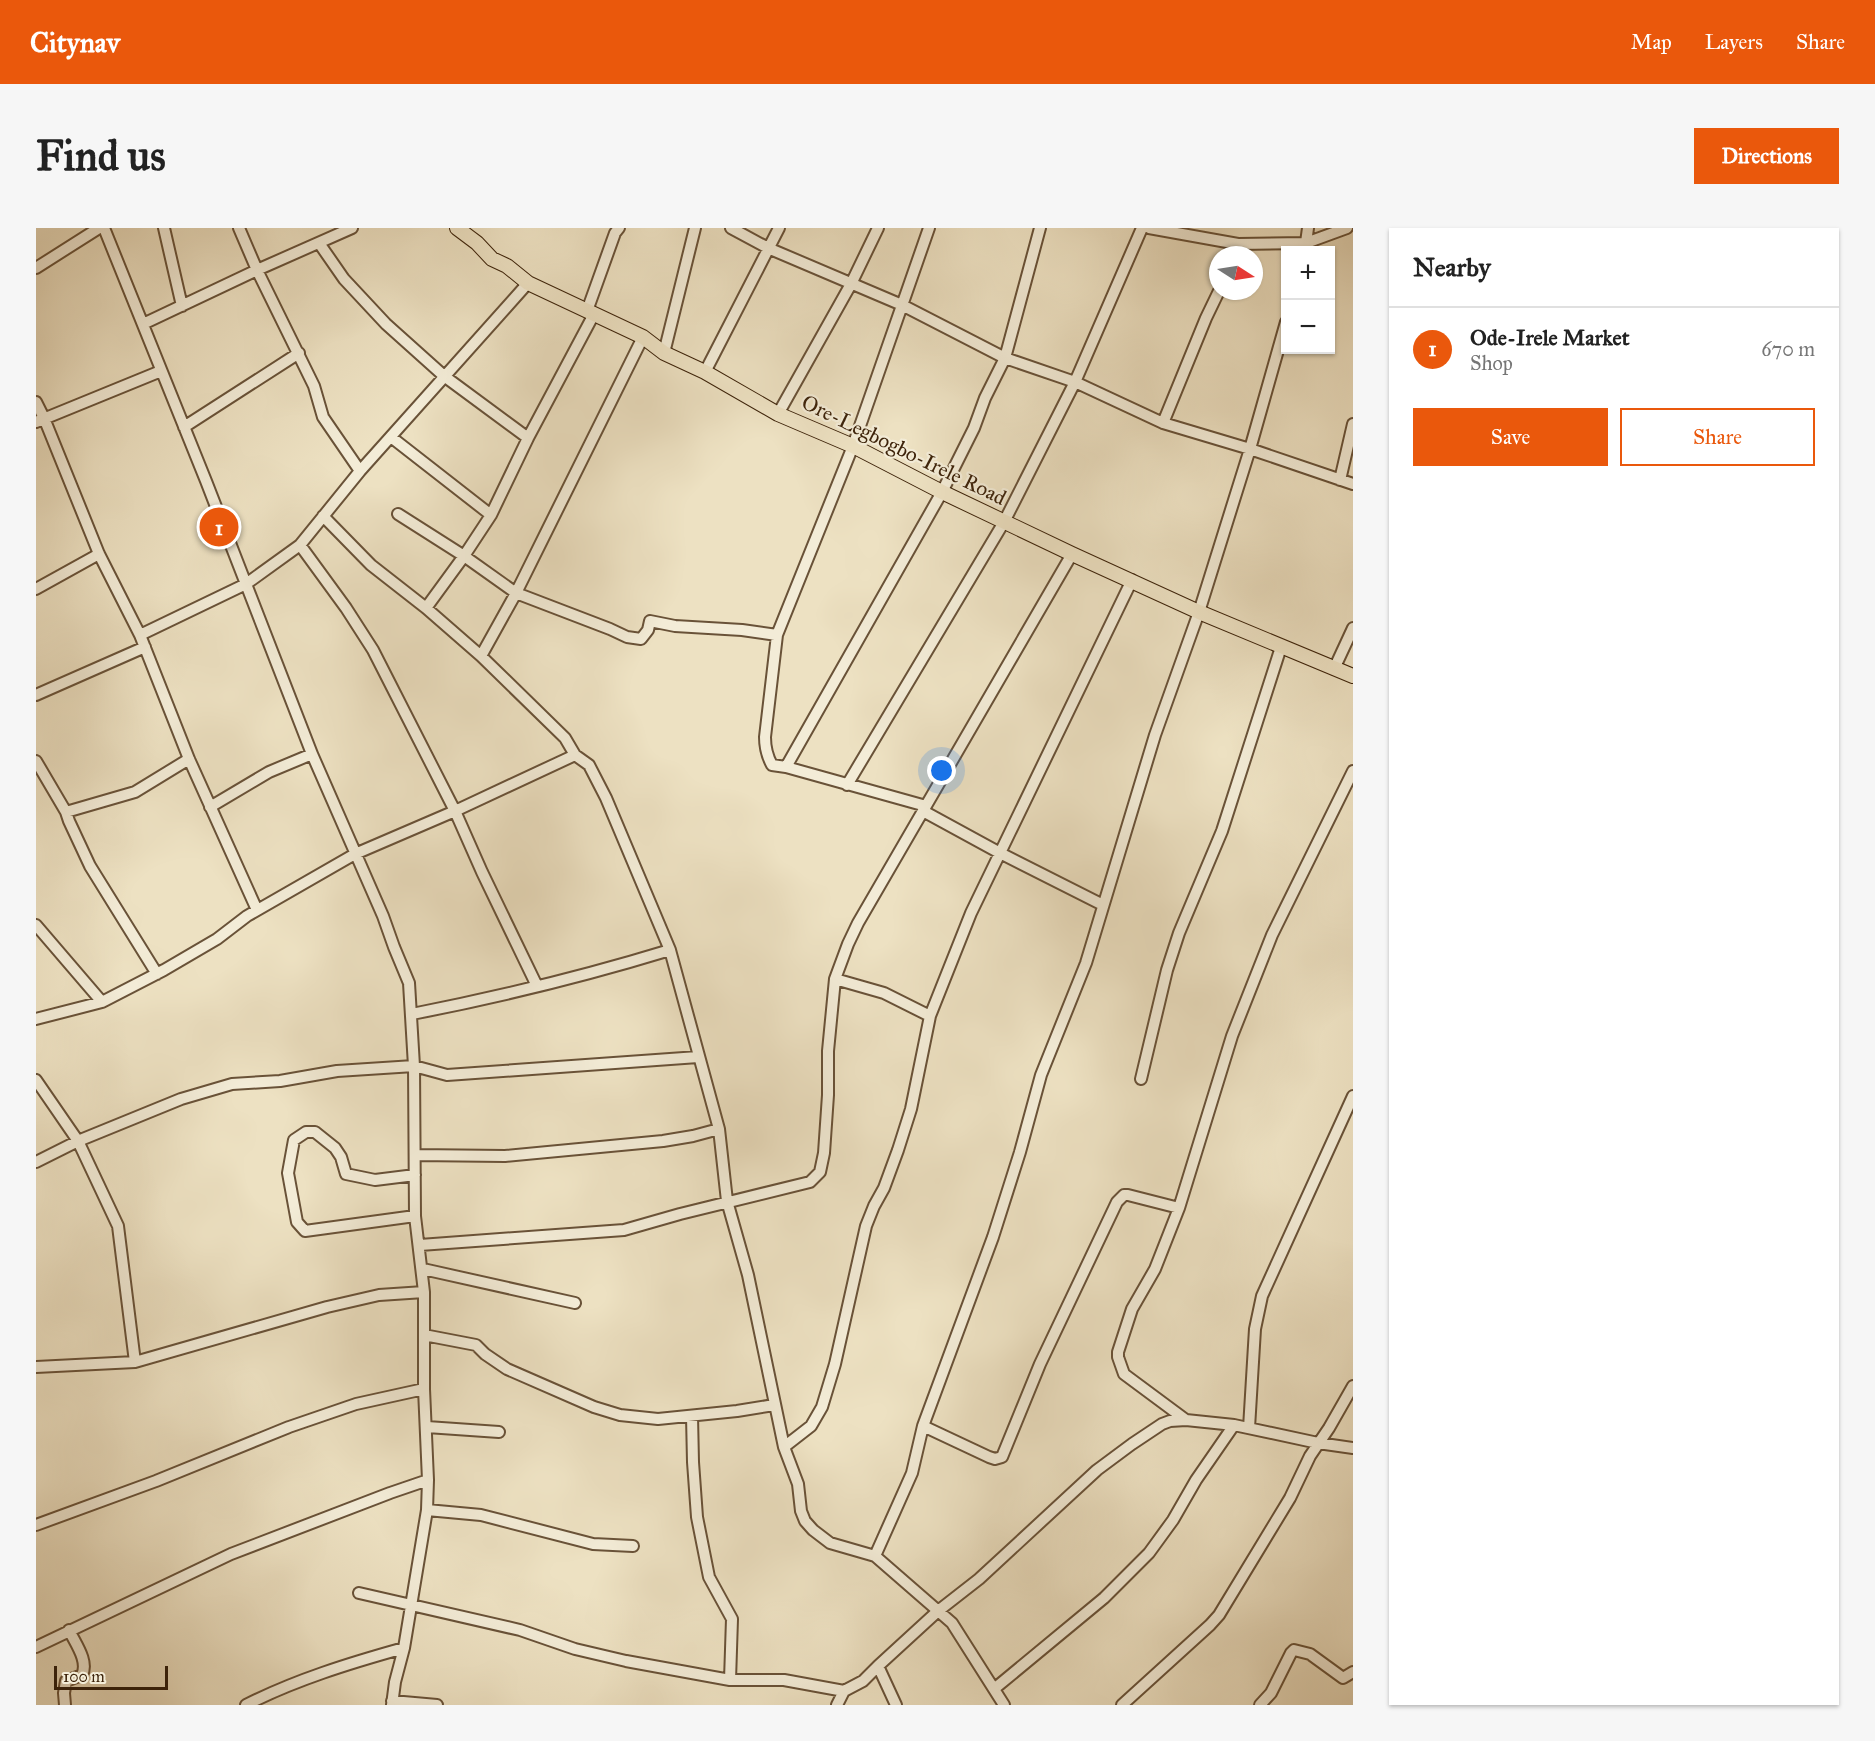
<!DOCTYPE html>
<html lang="en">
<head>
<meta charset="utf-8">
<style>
  body { margin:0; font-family:"IM FELL Great Primer",serif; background:#f6f6f6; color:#222 }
  .controls { position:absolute; right:18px; top:18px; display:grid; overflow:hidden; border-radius:0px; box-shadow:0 2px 4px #0004 }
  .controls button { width:54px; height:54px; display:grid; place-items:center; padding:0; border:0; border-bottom:2px solid #e0e0e0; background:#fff; color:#222; font:30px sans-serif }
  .compass { position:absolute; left:1173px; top:18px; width:54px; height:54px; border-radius:50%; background:#fff; box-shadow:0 2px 4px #0004; rotate:102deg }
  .scale { position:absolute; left:18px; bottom:15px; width:114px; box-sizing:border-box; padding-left:6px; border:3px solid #3d230a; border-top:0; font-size:16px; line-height:21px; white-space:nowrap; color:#3d230a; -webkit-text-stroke:4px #f3ecd7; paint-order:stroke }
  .you { position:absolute; left:906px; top:543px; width:21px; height:21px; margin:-15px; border:4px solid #fff; border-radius:50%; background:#1a73e8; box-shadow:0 0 0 9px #1a73e833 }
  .badge { display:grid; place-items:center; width:39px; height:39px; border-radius:50%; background:#ea580c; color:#fff; font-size:20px; font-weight:700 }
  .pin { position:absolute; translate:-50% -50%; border:3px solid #fff; box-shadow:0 2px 6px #0006 }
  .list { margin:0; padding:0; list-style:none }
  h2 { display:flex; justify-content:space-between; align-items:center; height:78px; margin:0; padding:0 24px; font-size:26px }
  h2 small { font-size:20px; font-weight:400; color:#767676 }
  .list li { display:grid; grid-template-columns:39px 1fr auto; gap:18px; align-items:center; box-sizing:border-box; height:84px; padding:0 24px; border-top:2px solid #e0e0e0 }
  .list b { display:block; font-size:22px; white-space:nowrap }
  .list p { margin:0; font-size:20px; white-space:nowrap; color:#767676 }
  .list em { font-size:20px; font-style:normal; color:#767676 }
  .actions { display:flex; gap:12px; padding:18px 24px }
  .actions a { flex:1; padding:14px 0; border:2px solid #ea580c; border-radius:0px; text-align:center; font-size:21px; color:#ea580c }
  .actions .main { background:#ea580c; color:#fff }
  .map { position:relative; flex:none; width:1317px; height:1477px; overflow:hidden; border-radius:0px }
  header { display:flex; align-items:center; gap:36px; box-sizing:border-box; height:84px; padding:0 30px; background:#ea580c; color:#fff }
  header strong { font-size:28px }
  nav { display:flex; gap:33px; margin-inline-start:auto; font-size:21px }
  .intro { display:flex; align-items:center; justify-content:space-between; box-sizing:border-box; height:144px; padding:0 36px }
  h1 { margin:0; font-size:42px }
  .button { padding:15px 27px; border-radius:0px; background:#ea580c; color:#fff; font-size:21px; font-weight:700 }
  main { display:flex; gap:36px; padding:0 36px }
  aside { flex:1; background:#fff; border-radius:0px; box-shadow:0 2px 4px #0004 }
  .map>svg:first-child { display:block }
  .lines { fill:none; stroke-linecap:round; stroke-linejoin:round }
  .minor-casing { stroke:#695238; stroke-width:14 }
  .major-casing { stroke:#3d230a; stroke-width:16 }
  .minor { stroke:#f3ecd7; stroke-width:10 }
  .major { stroke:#ede1c2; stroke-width:14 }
  .labels { text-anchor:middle; stroke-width:4.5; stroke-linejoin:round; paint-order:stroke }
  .street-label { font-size:21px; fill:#3d230a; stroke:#f3ecd7 }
</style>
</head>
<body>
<header>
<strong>Citynav</strong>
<nav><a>Map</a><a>Layers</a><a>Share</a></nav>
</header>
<div class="intro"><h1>Find us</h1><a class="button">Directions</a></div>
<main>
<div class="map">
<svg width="1317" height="1477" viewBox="0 0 1317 1477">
  <rect width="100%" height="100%" fill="#ede1c2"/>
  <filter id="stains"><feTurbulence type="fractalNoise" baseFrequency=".00333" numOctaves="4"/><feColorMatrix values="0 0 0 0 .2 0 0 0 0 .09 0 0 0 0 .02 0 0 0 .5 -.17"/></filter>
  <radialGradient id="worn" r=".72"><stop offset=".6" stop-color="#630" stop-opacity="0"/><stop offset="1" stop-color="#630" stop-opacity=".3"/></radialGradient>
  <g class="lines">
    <g class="minor-casing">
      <path id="minor" d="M68,0L170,253L276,526L347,688L358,719L373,755L378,838L379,988L388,1064V1161L392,1252L391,1282L368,1420L359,1454L356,1477
        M128,0L146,78
        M203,0L221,42L278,158L287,189L324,243
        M695,0L732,20L866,77L969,130L1039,154L1127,195L1214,221L1317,256
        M1113,0L1202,16L1270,15L1311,0
        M283,15L308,51L350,96L408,148L492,210
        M1269,22L1272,0
        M1198,27L1202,16
        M0,40L63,0
        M551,83L579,5L583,0
        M107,96L221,42L316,0
        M628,125L659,0
        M669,144L743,0
        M0,174L8,190L63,326L104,407L153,531L221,682
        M742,186L815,56L842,0
        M0,194L125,143
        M1127,195L1170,90L1183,63
        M148,199L263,125
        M355,209L455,287
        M1304,252L1317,196
        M362,286L428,328L480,365L574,401L591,409L605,411L612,402L614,393L639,398L706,402L741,407
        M287,288L335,337L390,380L445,428L529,510L539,527L553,537L570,570L634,722L683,901L691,973L712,1047L748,1219L762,1256L765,1283L769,1293L777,1302L794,1315L839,1328L916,1395L968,1477
        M264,317L310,380L337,422L419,583L446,644L501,758
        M0,361L63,326
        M390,380L428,328L455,287L492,210L558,86
        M104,407L210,356L264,317L324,243L492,55
        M445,428L480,365L607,109
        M1298,441L1317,400
        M0,467L109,419
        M0,533L30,584L99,564L153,531
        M750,539L906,264L938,200L949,170L969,130L1004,0
        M811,557L968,294L1039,154L1106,0
        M890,578L750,539L736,537C731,528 729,520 729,509L741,407L817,218L893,0
        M174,579L233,544L276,526
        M887,583L964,625L1067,677
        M30,584L33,593L54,638L121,746
        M0,697L66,774
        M799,751L848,765L894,788
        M376,786C463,769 549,748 634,722
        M0,791L66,774L128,742L181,711L211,688L319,626L419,583L539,527
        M1105,851L1131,742L1143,705L1186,603L1245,419
        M0,852L42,913L82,998L99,1134
        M379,927L469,928L627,913L657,908L683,901
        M0,934L42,913L145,871L196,856L244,853L301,843L378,838L411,847L662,829
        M379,947L339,952L310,946L305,929L299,920L279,904H270L258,912L252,945L261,994L269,1003L379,988
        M384,1017L588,1002L644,986L774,954L784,944L788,925L792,867V823L799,751L812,716L822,695L1036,326
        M387,1041L539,1075
        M388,1107L440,1117L449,1126L471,1141L558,1179L584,1187L622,1191L701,1183L738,1177
        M0,1139L99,1134L291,1079L343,1067L388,1064
        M656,1188L657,1234L661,1289L673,1349L696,1391L694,1452
        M1150,1192L1088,1146L1082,1129V1124L1096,1081L1119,1041L1143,980L1196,808L1236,707L1317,543
        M887,1198L953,1229L959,1231L966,1229L1004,1136L1081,974L1088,967H1092L1143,980
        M391,1199L463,1204
        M1213,1200L1219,1101L1226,1068L1317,868
        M748,1219L775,1198L786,1179L799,1136L830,998L838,978L848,960L862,922L875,881L894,788L935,685L1096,352
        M391,1282L445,1287L557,1316L597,1318
        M0,1297L120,1253L253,1199L320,1176L388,1161
        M839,1328L876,1245L887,1198L957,1009L984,924L1005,847L1050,735L1119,507L1163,384L1214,221L1250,94
        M323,1365L484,1402L539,1421L590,1433L694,1452H748L808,1463
        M0,1419L195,1326L354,1265L392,1252
        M842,1438L860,1477
        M958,1461L1068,1370L1113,1325L1137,1292L1160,1252L1198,1197
        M356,1473L401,1477
        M29,1477L28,1465L30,1453L46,1447C53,1433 39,1415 33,1402
        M210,1477C259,1452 314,1435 368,1420
        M801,1477L808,1463L827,1453L842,1438L902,1383L943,1351L1061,1242L1096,1216L1126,1196L1134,1193L1150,1192L1198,1197L1282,1215L1317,1220
        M1086,1477L1174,1397L1183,1387L1254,1270L1274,1228L1293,1200L1317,1158
        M1224,1477L1235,1465L1255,1425L1258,1422L1274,1426L1307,1450L1317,1444"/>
    </g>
    <g class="major-casing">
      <path id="major" d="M421,0L441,15L456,31L471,38L492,55L607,109L628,125L669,144L742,186L817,218L906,264L1036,326L1163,384L1317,448"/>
    </g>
    <use href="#minor" class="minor"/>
    <use href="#major" class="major"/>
  </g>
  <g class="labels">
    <g class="street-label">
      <text transform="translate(868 222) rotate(26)" y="7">Ore-Legbogbo-Irele Road</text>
    </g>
  </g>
  <rect width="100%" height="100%" filter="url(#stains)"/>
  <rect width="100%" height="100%" fill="url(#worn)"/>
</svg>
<div class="controls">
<button>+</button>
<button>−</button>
</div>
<svg class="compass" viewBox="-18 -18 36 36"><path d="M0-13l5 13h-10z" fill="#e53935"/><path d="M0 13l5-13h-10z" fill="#767676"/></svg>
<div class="scale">100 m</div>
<div class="you"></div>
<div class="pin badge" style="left:183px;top:299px">1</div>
</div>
<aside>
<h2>Nearby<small></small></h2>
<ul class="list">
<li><span class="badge">1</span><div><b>Ode-Irele Market</b><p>Shop</p></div><em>670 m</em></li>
</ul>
<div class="actions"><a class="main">Save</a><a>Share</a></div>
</aside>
</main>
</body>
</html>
